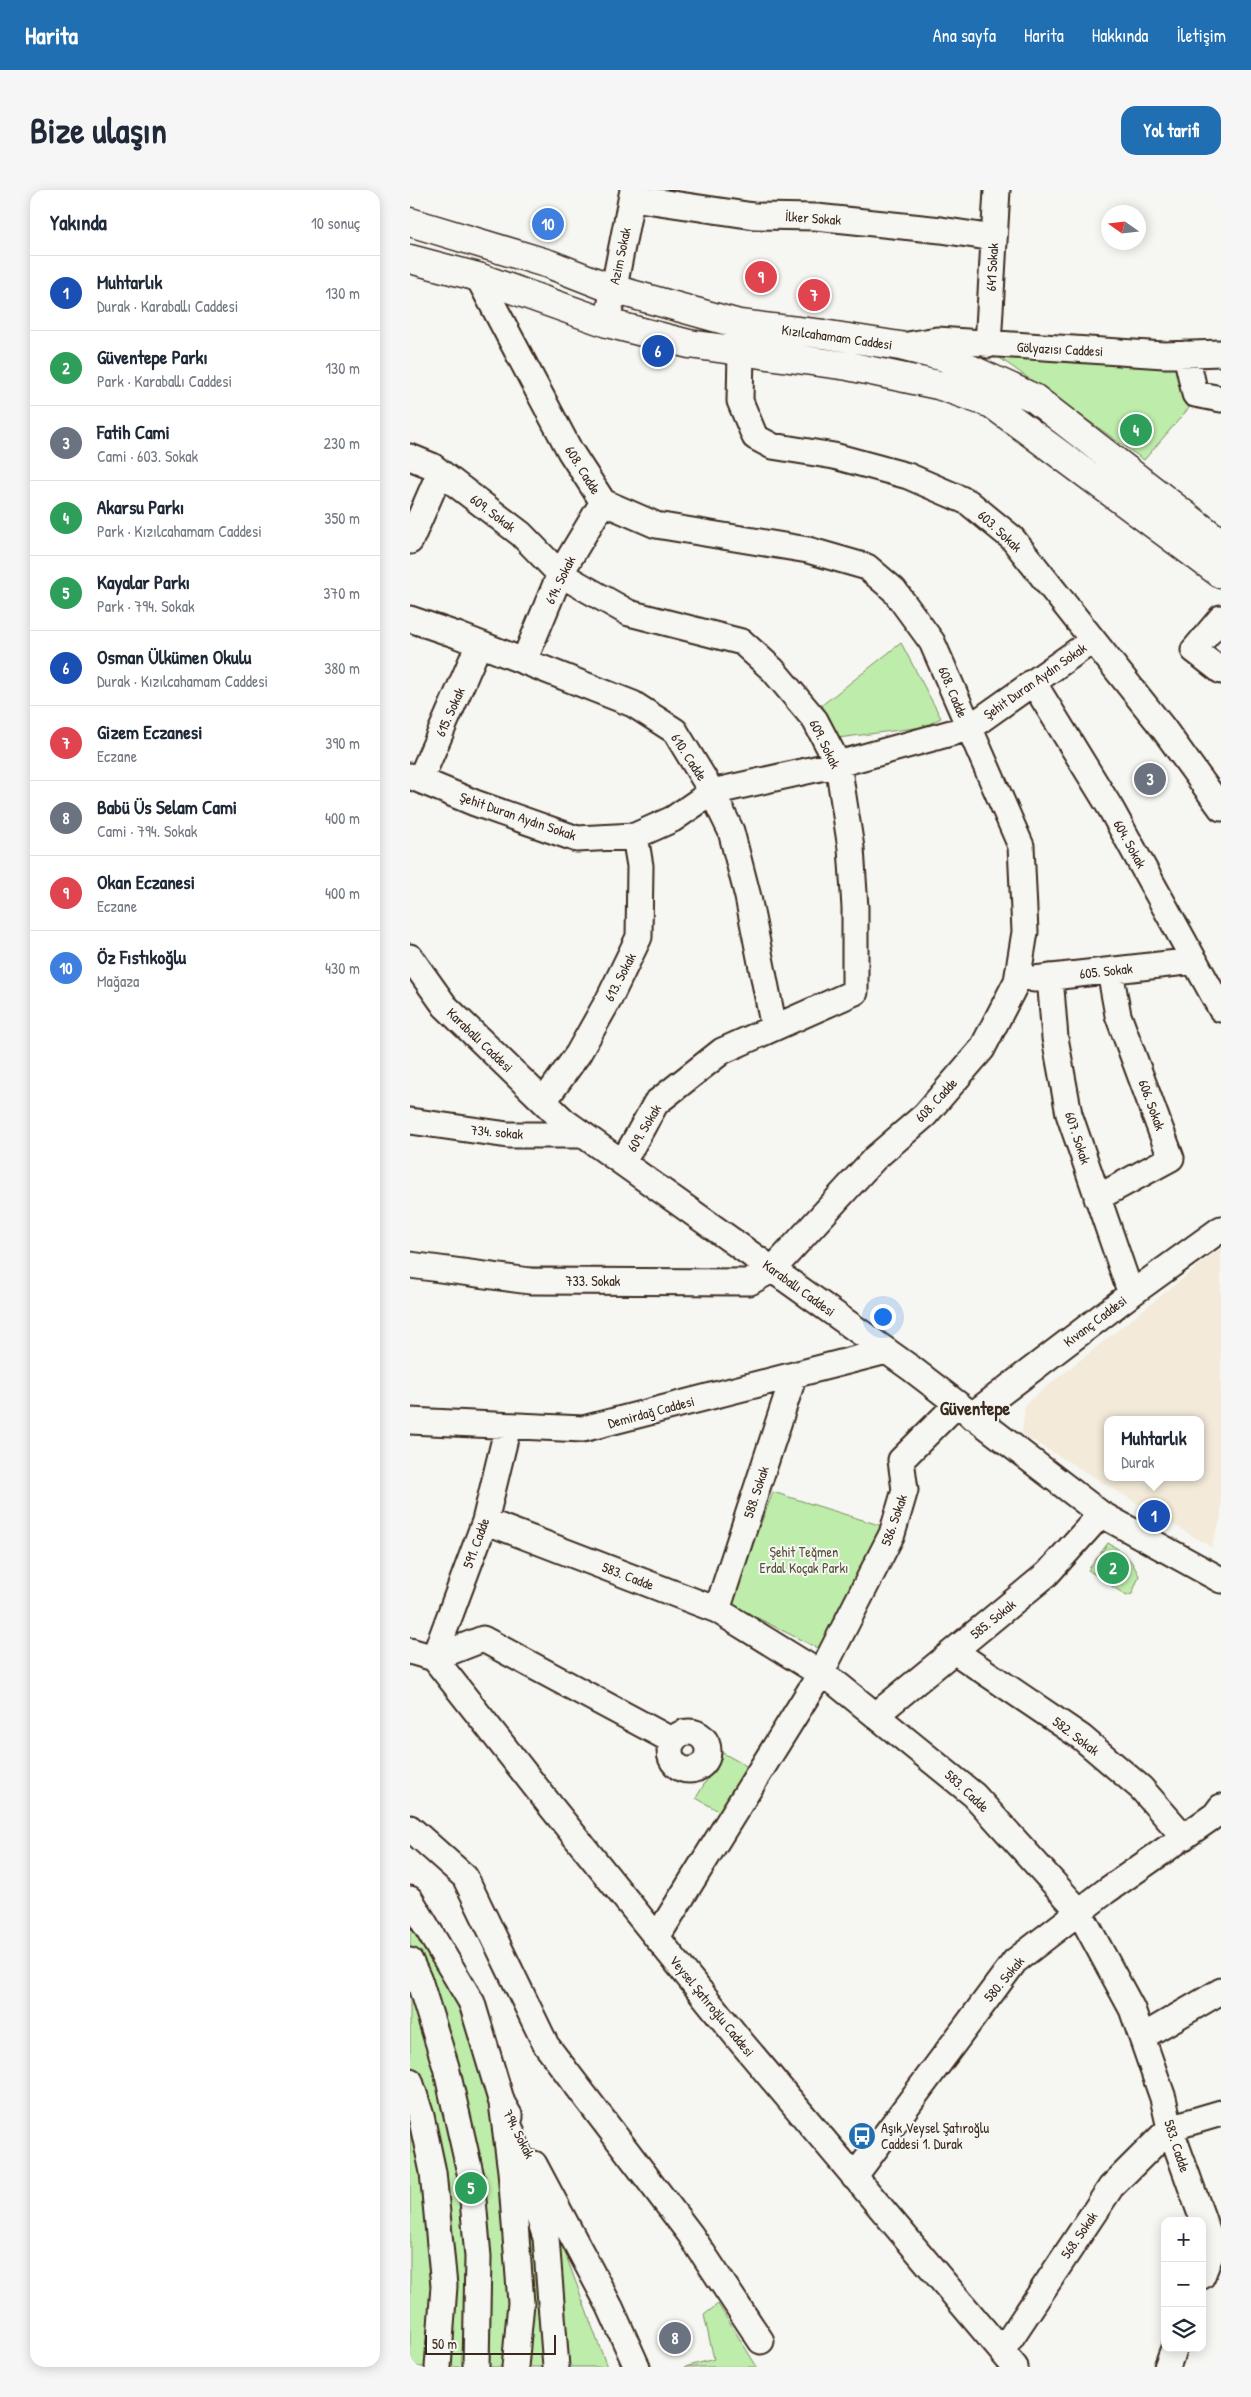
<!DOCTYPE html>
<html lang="tr">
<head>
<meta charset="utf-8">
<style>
  body { margin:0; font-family:"Patrick Hand",sans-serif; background:#f6f6f7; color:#1f2937 }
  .controls { position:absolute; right:15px; bottom:15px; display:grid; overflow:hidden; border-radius:10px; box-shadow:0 2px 12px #0003 }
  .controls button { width:45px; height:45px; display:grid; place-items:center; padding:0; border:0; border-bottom:1px solid #e0e1e3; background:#fff; color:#1f2937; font:25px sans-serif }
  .compass { position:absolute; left:691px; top:15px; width:45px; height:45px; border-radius:50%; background:#fff; box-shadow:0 2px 12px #0003; rotate:284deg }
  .scale { position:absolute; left:15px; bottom:12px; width:131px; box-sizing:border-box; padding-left:5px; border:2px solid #3b2a1e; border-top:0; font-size:14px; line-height:18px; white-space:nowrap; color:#3b2a1e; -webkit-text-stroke:4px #f6f6f2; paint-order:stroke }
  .you { position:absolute; left:472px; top:1126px; width:18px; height:18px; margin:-12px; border:4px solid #fff; border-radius:50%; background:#1a73e8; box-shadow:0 0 0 8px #1a73e833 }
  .badge { display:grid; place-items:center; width:32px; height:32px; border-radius:50%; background:#1f6fb2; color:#fff; font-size:16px; font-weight:700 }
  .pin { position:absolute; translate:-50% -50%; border:2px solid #fff; box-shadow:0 1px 5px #0006 }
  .popup { position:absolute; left:694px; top:1226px; width:100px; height:65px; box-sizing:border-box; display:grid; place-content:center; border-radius:10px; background:#fff; filter:drop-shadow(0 1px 4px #0005); font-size:16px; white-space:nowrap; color:#747a83 }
  .popup b { font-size:19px; color:#1f2937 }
  .popup::after { content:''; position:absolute; left:50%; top:100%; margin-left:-10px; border:10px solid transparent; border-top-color:#fff }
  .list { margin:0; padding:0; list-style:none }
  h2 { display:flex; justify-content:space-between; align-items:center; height:65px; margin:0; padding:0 20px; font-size:21px }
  h2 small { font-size:16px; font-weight:400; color:#747a83 }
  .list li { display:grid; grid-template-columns:32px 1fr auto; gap:15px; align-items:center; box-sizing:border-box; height:75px; padding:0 20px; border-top:1px solid #e0e1e3 }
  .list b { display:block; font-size:19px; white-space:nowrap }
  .list p { margin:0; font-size:16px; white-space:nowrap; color:#747a83 }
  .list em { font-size:16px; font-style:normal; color:#747a83 }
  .icon { flex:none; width:28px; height:28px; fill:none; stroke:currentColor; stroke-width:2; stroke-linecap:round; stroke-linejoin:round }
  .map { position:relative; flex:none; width:811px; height:2177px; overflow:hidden; border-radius:15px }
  header { display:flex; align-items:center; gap:30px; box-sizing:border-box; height:70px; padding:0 25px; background:#1f6fb2; color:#fff }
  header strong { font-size:24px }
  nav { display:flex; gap:28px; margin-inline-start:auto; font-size:18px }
  .intro { display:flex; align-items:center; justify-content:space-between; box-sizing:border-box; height:120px; padding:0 30px }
  h1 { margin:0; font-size:35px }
  .button { padding:12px 22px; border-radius:15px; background:#1f6fb2; color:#fff; font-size:18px; font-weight:700 }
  main { display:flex; gap:30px; padding:0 30px }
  aside { flex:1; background:#fff; border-radius:15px; box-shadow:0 2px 12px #0003 }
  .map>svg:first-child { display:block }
  .built { fill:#f3ead9; fill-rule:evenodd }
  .green { fill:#beecaa; stroke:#7c8b64 }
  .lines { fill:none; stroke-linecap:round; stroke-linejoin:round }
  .minor-casing { stroke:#3b2a1e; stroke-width:29 }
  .major-casing { stroke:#3b2a1e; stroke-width:31 }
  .minor { stroke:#f6f6f2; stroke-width:25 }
  .major { stroke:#f6f6f2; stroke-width:28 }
  .labels { text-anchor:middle; stroke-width:4; stroke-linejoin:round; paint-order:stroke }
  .street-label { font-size:14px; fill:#3b2a1e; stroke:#f6f6f2 }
  .park-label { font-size:14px; fill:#55513a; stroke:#f6f6f2 }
  .poi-label { font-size:14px; fill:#3b2a1e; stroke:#f6f6f2; text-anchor:start }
  .district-label { font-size:19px; font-weight:bold; fill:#3b2a1e; stroke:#f6f6f2 }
</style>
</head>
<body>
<header>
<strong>Harita</strong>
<nav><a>Ana sayfa</a><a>Harita</a><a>Hakkında</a><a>İletişim</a></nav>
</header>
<div class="intro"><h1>Bize ulaşın</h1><a class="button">Yol tarifi</a></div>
<main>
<aside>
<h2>Yakında<small>10 sonuç</small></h2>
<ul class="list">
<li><span class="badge" style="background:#1a4fb4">1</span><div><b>Muhtarlık</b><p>Durak · Karaballı Caddesi</p></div><em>130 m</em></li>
<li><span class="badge" style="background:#2e9e5b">2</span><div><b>Güventepe Parkı</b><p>Park · Karaballı Caddesi</p></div><em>130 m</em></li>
<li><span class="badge" style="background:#6b7280">3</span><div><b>Fatih Cami</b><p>Cami · 603. Sokak</p></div><em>230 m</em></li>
<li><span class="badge" style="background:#2e9e5b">4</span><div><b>Akarsu Parkı</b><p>Park · Kızılcahamam Caddesi</p></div><em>350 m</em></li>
<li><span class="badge" style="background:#2e9e5b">5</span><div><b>Kayalar Parkı</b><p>Park · 794. Sokak</p></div><em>370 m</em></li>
<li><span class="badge" style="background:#1a4fb4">6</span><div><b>Osman Ülkümen Okulu</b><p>Durak · Kızılcahamam Caddesi</p></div><em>380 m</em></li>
<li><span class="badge" style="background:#e0444e">7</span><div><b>Gizem Eczanesi</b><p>Eczane</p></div><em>390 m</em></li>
<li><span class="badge" style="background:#6b7280">8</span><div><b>Babü Üs Selam Cami</b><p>Cami · 794. Sokak</p></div><em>400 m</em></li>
<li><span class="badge" style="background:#e0444e">9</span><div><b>Okan Eczanesi</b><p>Eczane</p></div><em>400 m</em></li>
<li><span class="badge" style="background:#3f7fe0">10</span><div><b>Öz Fıstıkoğlu</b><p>Mağaza</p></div><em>430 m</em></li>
</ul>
</aside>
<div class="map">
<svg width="811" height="2177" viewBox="0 0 811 2177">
  <rect width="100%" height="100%" fill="#f6f6f2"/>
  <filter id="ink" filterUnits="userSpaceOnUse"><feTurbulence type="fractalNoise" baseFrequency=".02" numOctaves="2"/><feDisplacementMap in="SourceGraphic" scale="10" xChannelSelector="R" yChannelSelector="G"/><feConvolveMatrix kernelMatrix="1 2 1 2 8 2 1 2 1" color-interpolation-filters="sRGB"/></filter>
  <g filter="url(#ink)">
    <path class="built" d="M811,1058V1327L801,1357L612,1244L615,1214ZM698,1230H790V1287H698Z"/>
    <path class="green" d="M587,166L772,173L785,211L734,270Z
      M491,453L531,528L513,537L428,548L412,515Z
      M363,1302L472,1336L409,1459L320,1414Z
      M698,1353C715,1363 720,1367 729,1386L722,1404L717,1406L678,1380Z
      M313,1563L340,1578L312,1623L286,1608Z
      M0,1733L47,1814L93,1945L151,2052L197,2177H0Z
      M308,2114L347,2177H275L304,2169L294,2125Z"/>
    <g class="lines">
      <g class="minor-casing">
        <path id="minor" d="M222,8L344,26L406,27L531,40L584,48
          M197,133L223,0
          M578,155L587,0
          M492,156L527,150L754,165L811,163
          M331,162L330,211L345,247L362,256L424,266L498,286L558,312L602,348L753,538L811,618
          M776,164L785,204L811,209
          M0,267L22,276L111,344L150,384L219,423L332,452L363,480L405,530L428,574L441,658L445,718V802L312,861L246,913L213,972
          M0,351L30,282
          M811,428L784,460L811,481
          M0,429L47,445L223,514L265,541L302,602L321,641L338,707L364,838
          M114,471L150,384L193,312
          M623,492L701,619L811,819
          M0,586L65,613L167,649L225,646L263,629L302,602L428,574L559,538L683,450
          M10,590L69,454
          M0,767L35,816L154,931L502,1179L691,1324L811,1390
          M640,787L645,848L659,924L721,1104
          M624,789L785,771
          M134,911L168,864L199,809L229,747L230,676L225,646
          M0,931L98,945H174
          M687,1008L761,968L708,825L700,781
          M0,1075L120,1091L340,1092L363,1079L465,968L515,925L572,859L607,791L615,742L611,656L522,452L484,400L457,377L398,360L246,335L193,312L160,261L68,87
          M561,1226L721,1104L811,1039
          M0,1231L173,1239L477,1161
          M75,1331L307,1420L427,1494L564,1605L669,1721L722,1819L753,1908L760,1938L803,2058L792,2086
          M307,1420L384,1185
          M0,1461L24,1468L143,1619L332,1853L605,2177
          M544,1461L671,1547L731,1598L774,1647
          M24,1468L73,1449L263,1551
          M24,1468L75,1331L98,1236
          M466,1525L637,1384L691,1324
          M260 1561a19 19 0 1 1 38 0a19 19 0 1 1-38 0Z
          M0,1638L55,1687L136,1855L280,2044L351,2151
          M0,1709L62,1813L92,1913L100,1927
          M247,1747L411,1483L482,1344L495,1300L491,1270L547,1214
          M0,1771L10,1793L36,1877L61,1987L68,2067L66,2177
          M732,1847L811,1801
          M0,1891L11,1926L23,1982L34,2096L28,2177
          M124,1974L200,2117L227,2177
          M444,1987L605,1771L696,1701L805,1625L811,1617
          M592,2161L701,1997L760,1938L811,1923
          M105,2177L111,2113L101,1981L92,1913L136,2048L146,2177
          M757,2177L764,2158"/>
      </g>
      <g class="major-casing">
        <path id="major" d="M0,32L139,74L203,99L329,134L413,144L490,156L534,167L624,208L811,353
          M0,69L68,87L197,133L279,154L438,176L528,195L582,214L811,384"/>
      </g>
      <use href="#minor" class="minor"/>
      <use href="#major" class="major"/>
    </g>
  </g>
  <defs>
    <g id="bus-disc" transform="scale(1.4375)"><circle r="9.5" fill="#1f6fb2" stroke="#f6f6f2"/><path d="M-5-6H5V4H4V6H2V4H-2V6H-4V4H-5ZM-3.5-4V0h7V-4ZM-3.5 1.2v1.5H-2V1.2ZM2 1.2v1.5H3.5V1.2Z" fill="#fff"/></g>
  </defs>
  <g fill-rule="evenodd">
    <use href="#bus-disc" x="452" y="1946"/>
  </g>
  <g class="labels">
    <g class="street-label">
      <text transform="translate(403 28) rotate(4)" y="5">İlker Sokak</text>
      <text transform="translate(210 66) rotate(-78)" y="5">Azim Sokak</text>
      <text transform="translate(582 77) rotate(-87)" y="5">641 Sokak</text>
      <text transform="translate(427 147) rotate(8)" y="5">Kızılcahamam Caddesi</text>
      <text transform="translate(650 159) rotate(3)" y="5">Gölyazısı Caddesi</text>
      <text transform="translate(173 280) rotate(58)" y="5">608. Cadde</text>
      <text transform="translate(83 323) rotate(37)" y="5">609. Sokak</text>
      <text transform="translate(590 341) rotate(43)" y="5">603. Sokak</text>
      <text transform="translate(150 390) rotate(-64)" y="5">614. Sokak</text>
      <text transform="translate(625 491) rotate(-35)" y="5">Şehit Duran Aydın Sokak</text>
      <text transform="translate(543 502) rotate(67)" y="5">608. Cadde</text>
      <text transform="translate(40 522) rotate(-66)" y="5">615. Sokak</text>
      <text transform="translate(415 554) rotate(64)" y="5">609. Sokak</text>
      <text transform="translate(279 567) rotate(57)" y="5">610. Cadde</text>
      <text transform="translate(108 626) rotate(19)" y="5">Şehit Duran Aydın Sokak</text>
      <text transform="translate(720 654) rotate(61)" y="5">604. Sokak</text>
      <text transform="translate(696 781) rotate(-6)" y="5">605. Sokak</text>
      <text transform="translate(210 787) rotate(-63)" y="5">613. Sokak</text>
      <text transform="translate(70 850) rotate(44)" y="5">Karaballı Caddesi</text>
      <text transform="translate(526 910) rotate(-47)" y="5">608. Cadde</text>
      <text transform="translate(742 915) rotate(70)" y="5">606. Sokak</text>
      <text transform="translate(234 938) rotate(-59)" y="5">609. Sokak</text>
      <text transform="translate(87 942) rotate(5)" y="5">734. sokak</text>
      <text transform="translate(668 948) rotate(72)" y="5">607. Sokak</text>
      <text x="183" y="1096">733. Sokak</text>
      <text transform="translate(389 1098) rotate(36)" y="5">Karaballı Caddesi</text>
      <text transform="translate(685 1131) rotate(-37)" y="5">Kıvanç Caddesi</text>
      <text transform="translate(241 1222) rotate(-15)" y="5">Demirdağ Caddesi</text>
      <text transform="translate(346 1302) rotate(-72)" y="5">588. Sokak</text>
      <text transform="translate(484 1330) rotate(-71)" y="5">586. Sokak</text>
      <text transform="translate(66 1353) rotate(-70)" y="5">591. Cadde</text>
      <text transform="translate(218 1386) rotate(21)" y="5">583. Cadde</text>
      <text transform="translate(583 1429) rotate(-39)" y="5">585. Sokak</text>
      <text transform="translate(666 1546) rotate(37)" y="5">582. Sokak</text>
      <text transform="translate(557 1601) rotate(43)" y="5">583. Cadde</text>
      <text transform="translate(594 1789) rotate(-50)" y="5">580. Sokak</text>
      <text transform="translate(302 1816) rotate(51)" y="5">Veysel Şatıroğlu Caddesi</text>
      <text transform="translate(109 1944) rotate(63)" y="5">794. Sokak</text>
      <text transform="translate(767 1956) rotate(72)" y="5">583. Cadde</text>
      <text transform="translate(669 2045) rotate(-56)" y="5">568. Sokak</text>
    </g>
    <g class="park-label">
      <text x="394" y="1367">Şehit Teğmen<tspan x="394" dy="16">Erdal Koçak Parkı</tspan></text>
    </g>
    <g class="poi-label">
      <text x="471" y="1943">Aşık Veysel Şatıroğlu<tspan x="471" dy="16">Caddesi 1. Durak</tspan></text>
    </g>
    <g class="district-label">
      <text x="565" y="1225">Güventepe</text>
    </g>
  </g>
</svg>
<div class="controls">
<button>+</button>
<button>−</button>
<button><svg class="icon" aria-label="layers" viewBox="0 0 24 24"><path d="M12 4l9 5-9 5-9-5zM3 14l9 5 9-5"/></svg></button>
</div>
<svg class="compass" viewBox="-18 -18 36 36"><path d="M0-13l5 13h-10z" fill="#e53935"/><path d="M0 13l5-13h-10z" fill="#747a83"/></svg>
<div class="scale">50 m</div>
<div class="you"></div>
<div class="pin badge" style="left:744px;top:1326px;background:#1a4fb4">1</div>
<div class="popup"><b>Muhtarlık</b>Durak</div>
<div class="pin badge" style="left:703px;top:1378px;background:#2e9e5b">2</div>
<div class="pin badge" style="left:740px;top:589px;background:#6b7280">3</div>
<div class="pin badge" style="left:726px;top:240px;background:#2e9e5b">4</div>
<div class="pin badge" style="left:61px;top:1998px;background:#2e9e5b">5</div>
<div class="pin badge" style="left:248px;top:161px;background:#1a4fb4">6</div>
<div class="pin badge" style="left:404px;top:105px;background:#e0444e">7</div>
<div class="pin badge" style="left:265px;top:2148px;background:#6b7280">8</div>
<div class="pin badge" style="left:351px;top:87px;background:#e0444e">9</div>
<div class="pin badge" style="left:138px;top:34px;background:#3f7fe0">10</div>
</div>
</main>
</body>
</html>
